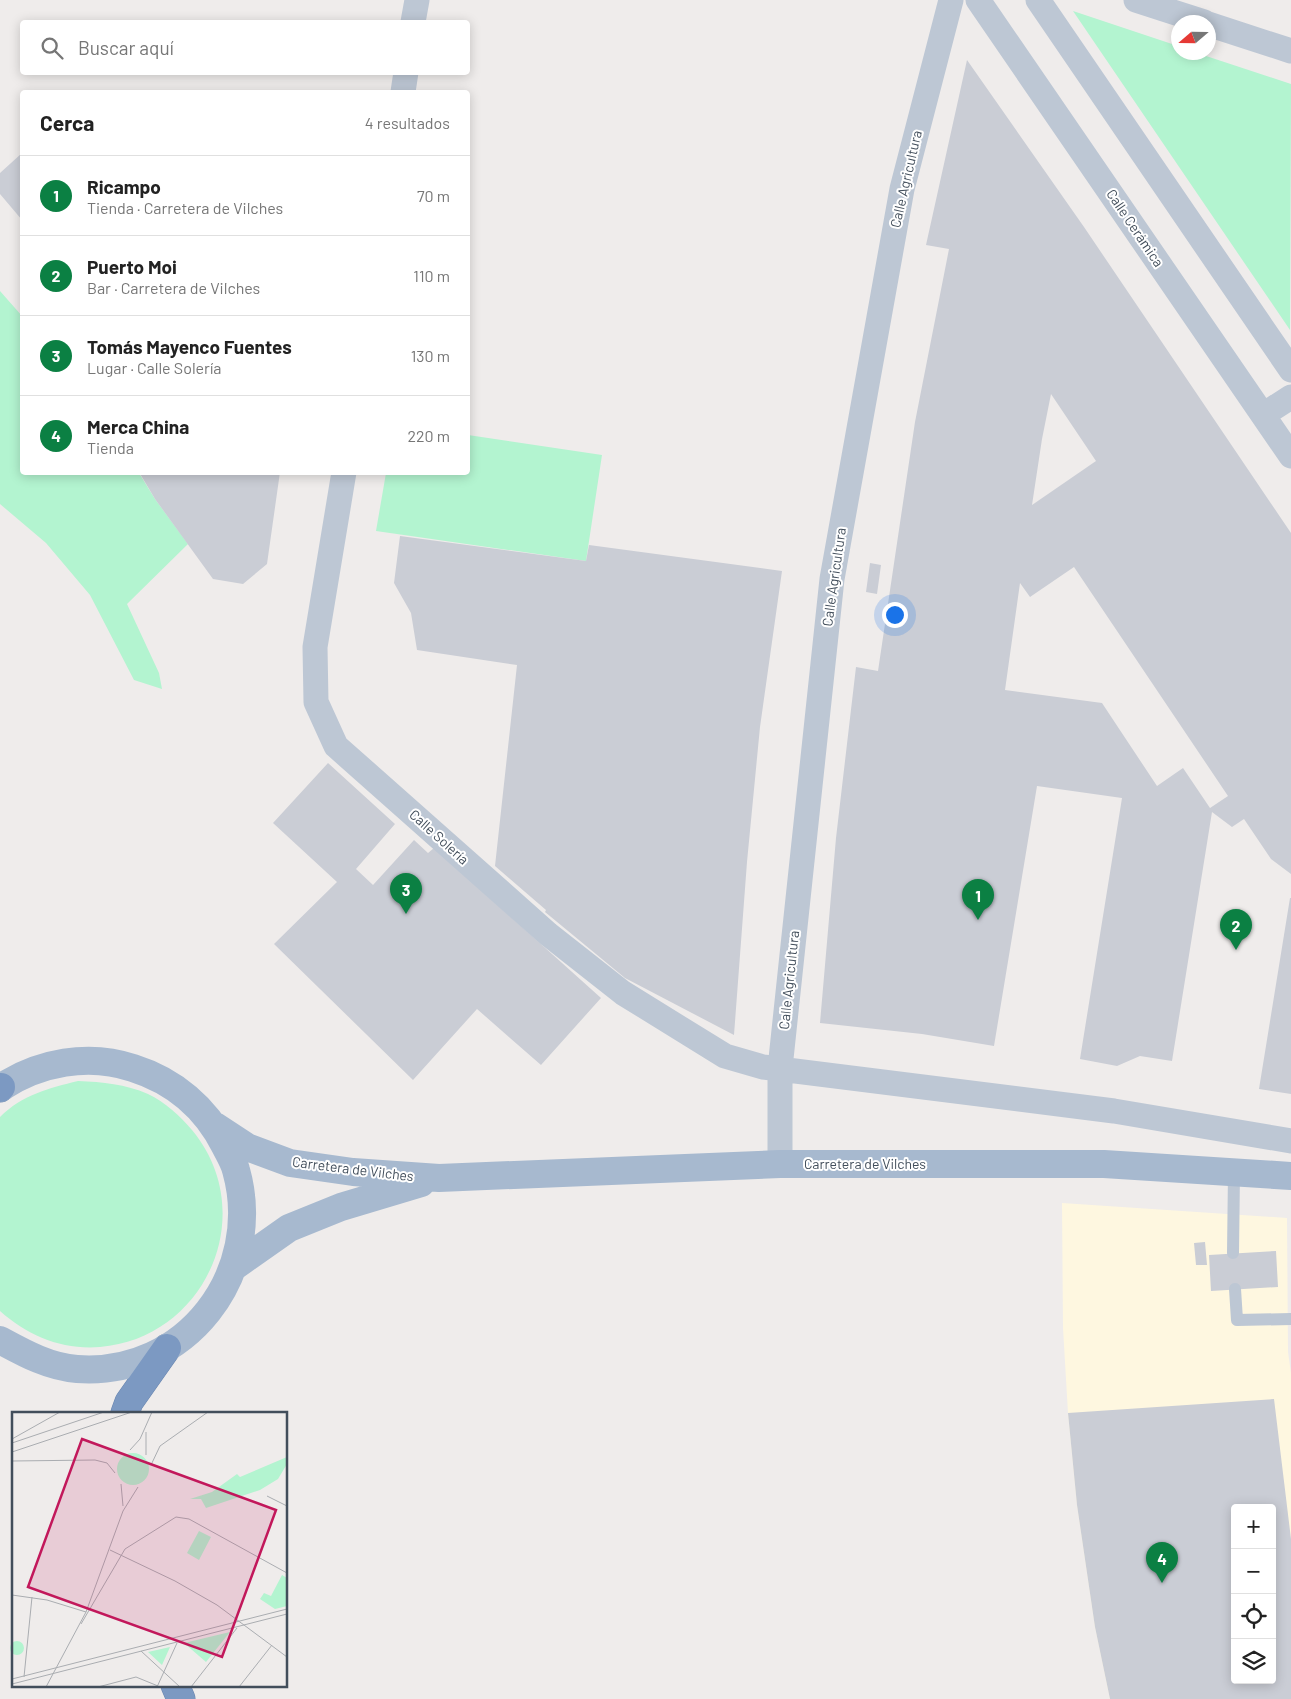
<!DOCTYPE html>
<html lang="es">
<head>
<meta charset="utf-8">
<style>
  body { margin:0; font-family:Barlow,sans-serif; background:#f6f6f6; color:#222 }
  .controls { position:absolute; right:15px; bottom:15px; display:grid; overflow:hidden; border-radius:5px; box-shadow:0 2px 12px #0003 }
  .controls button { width:45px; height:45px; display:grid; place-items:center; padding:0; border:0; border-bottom:1px solid #e0e0e0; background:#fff; color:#222; font:25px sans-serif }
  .compass { position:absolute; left:1171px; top:15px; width:45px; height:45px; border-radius:50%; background:#fff; box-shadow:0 2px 12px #0003; rotate:250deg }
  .you { position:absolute; left:894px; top:614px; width:18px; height:18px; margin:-12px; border:4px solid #fff; border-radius:50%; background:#1a73e8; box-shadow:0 0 0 8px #1a73e833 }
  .badge { display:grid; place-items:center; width:32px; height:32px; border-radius:50%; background:#0b8043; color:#fff; font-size:16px; font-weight:700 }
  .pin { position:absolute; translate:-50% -41px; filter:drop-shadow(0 1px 2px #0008) }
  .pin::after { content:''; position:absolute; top:26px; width:18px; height:15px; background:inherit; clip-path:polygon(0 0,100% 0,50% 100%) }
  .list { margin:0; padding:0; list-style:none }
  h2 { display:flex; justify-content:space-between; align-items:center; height:65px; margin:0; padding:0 20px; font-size:21px }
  h2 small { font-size:16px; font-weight:400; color:#767676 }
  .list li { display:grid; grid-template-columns:32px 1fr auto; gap:15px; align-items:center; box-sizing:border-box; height:80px; padding:0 20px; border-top:1px solid #e0e0e0 }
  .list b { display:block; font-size:19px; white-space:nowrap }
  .list p { margin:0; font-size:16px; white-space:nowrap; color:#767676 }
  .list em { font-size:16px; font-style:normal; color:#767676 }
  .icon { flex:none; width:28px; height:28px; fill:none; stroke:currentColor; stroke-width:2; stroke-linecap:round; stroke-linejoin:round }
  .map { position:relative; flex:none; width:1291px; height:1699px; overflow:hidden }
  .search { position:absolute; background:#fff; box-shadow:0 2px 12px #0003; left:20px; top:20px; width:450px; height:55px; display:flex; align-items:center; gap:12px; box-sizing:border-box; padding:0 18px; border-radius:5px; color:#767676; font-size:19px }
  .panel { position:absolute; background:#fff; box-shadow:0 2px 12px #0003; left:20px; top:90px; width:450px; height:385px; border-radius:5px }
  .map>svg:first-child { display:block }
  .commercial { fill:#fef7e0; fill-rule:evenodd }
  .green { fill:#b3f4d0 }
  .building { fill:#cacdd5; fill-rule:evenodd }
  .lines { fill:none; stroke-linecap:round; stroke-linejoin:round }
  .highway-casing { stroke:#6884ae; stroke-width:29 }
  .lane { stroke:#bdc7d4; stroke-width:12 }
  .street { stroke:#bdc7d4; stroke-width:25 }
  .primary { stroke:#a7b9cf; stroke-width:28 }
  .highway { stroke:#7c99c2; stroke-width:28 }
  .labels { text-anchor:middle; stroke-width:4; stroke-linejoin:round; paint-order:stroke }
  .street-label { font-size:14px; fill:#424e5b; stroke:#fff }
  .inset-road { fill:none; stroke:#aaadb1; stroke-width:1 }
  .view { fill:#c2185b; fill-opacity:0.15; stroke:#c2185b; stroke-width:2.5 }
  .inset-edge { fill:none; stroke:#424e5b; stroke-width:2.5 }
</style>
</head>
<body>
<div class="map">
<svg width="1291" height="1699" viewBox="0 0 1291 1699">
  <rect width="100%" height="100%" fill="#efeceb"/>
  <path class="commercial" d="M1062,1203L1287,1218L1288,1352L1291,1373V1699H1110L1095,1627L1077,1505L1068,1413L1063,1328ZM1235,1508H1272V1680H1235Z"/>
  <path class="green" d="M1073,11L1178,46V52L1197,53L1291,84L1290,330Z
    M0,291L22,316V472L139,473L155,499L188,544L127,604L159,673L162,689L134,680L90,595L46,543L0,504Z
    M468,435L602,455L586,561L376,531L386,473L468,472Z
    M78,1081C103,1082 125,1084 148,1094C165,1102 180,1116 192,1130C261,1213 206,1338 100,1347C62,1350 28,1336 0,1311V1117C22,1095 49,1088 78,1081Z"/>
  <path class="building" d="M967,60L1084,227L1291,533V874L1271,859L1244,819L1232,827L1212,812L1172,1061L1140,1056L1117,1066L1080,1059L1122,798L1037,786L994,1046L922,1034L820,1023L836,838L856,667L878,671L915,422L949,249L926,245ZM1051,394L1096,461L1032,505L1042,439ZM1074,567L1228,796L1210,808L1183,768L1157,786L1102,703L1005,690L1020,583L1030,597Z
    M22,153V220L0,194V173Z
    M139,472H280L267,564L243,584L213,579L155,499Z
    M400,536L586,561L589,545L782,571L760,727L747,862L734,1035L625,978L545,912L546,910L495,866L517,665L417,650L411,613L394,583Z
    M870,563L881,565L877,594L866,592Z
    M328,763L395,824L356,869L373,885L414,840L428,853L434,848L601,998L541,1065L477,1009L413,1080L274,944L337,882L273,823Z
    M1290,898H1291V1094L1259,1089Z
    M1205,1242L1207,1265H1196L1194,1243Z
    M1276,1251L1278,1287L1211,1291L1209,1255Z
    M1274,1399L1291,1539V1699H1110L1095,1627L1077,1505L1068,1413ZM1235,1508H1272V1680H1235Z"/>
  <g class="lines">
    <g class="highway-casing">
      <path id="highway" d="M0,1088L1,1087
        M125,1413L129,1402L167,1348
        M175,1685L181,1699"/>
    </g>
    <path class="lane" d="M1233,1253L1234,1172
      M1235,1289L1237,1320L1291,1319"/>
    <path class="street" d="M978,0L1291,456
      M1038,0L1291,370
      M1136,0L1204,22
      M413,22L417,0
      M1208,24L1291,51
      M403,92L406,72
      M1263,415L1291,397
      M344,472L315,647L316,702L336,746L548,934L623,993L725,1056L763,1067L1114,1111L1291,1141
      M780,1164V1068L832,579L902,189L951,0"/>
    <path class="primary" d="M0,1088C39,1062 89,1053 133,1068C174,1081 206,1108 225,1146C229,1154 234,1162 236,1170C265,1273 186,1377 77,1369C49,1367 24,1353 0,1340
      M215,1126L247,1147L290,1163L353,1172L439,1178L780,1164H1104L1291,1176
      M235,1266L289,1228L341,1207L421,1183"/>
    <use href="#highway" class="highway"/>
  </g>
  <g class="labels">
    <g class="street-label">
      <text transform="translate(906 179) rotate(-77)" y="5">Calle Agricultura</text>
      <text transform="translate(1135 228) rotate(56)" y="5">Calle Cerámica</text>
      <text transform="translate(834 577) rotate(-82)" y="5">Calle Agricultura</text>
      <text transform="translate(439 837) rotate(42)" y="5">Calle Solería</text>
      <text transform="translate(789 980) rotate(-84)" y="5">Calle Agricultura</text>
      <text x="865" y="1169">Carretera de Vilches</text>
      <text transform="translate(353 1169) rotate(7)" y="5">Carretera de Vilches</text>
    </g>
  </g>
  <g transform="translate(12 1412)">
    <rect width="275" height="275" fill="#efeceb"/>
    <path d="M105 57a16 16 0 1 1 32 0a16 16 0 1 1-32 0ZM275,45V52L266,67L248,78L194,96L189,87H178L200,80L225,62L228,65ZM187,119L199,125L187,148L175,141ZM270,163L275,166V194L263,197L248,187L252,181L259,184ZM218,220L194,250L172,231ZM-2 236a7 7 0 1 1 14 0a7 7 0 1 1-14 0ZM158,235L150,253L136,240Z" fill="#b3f4d0"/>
    <path class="inset-road" d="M134,20V43M0,27L48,0M0,31L92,0M118,38L128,27L140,0M0,40L120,0M0,49L83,48L95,51L103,61M139,53L148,34L196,0M109,72L111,94M255,84L275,94M98,138L163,169L205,193L275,245M0,183L35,188L74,200M69,212L113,137L164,105L177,107L275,161M129,239L168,275M12,265L20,185M0,267L275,197M0,272L275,202M34,275L74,200L111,99L126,75M86,275L124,265L146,274M145,275L165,231M179,275L225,216M227,275L260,233"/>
    <path class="view" d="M70,27L264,98L210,245L16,175Z"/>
    <rect width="275" height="275" class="inset-edge"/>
  </g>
</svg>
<div class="controls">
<button>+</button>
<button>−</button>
<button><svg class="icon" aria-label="locate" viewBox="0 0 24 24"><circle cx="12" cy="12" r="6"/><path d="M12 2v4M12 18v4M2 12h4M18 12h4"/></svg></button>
<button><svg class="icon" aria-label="layers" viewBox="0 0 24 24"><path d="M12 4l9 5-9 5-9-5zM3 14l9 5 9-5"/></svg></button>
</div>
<svg class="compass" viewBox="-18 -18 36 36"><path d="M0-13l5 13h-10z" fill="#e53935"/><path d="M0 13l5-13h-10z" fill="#767676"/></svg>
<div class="you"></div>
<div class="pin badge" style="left:978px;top:920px">1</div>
<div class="pin badge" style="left:1236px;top:950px">2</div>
<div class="pin badge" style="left:406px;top:914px">3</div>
<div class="pin badge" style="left:1162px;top:1583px">4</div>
<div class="search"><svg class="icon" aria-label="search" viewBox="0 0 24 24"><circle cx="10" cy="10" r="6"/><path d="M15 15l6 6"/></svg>Buscar aquí</div>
<section class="panel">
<h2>Cerca<small>4 resultados</small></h2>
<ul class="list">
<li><span class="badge">1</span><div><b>Ricampo</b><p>Tienda · Carretera de Vilches</p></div><em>70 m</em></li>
<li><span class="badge">2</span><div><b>Puerto Moi</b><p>Bar · Carretera de Vilches</p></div><em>110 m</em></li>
<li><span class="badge">3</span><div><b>Tomás Mayenco Fuentes</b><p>Lugar · Calle Solería</p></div><em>130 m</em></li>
<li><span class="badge">4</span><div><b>Merca China</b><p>Tienda</p></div><em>220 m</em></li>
</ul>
</section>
</div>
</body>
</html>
